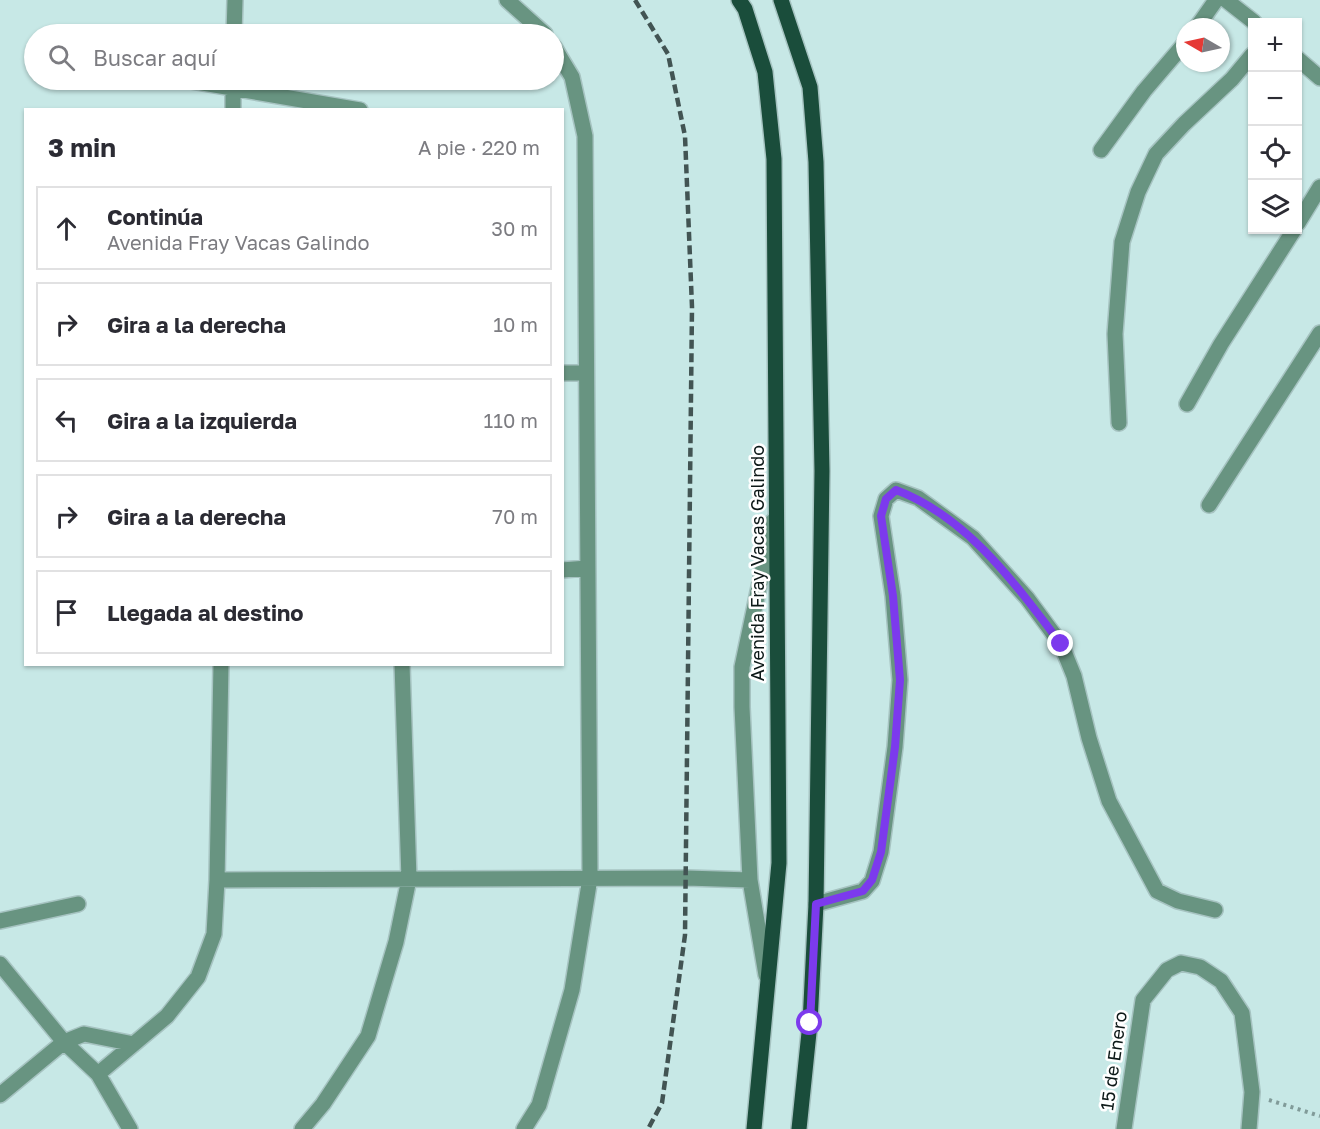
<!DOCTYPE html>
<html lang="es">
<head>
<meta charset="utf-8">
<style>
  body { margin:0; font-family:"Golos Text",sans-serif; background:#f2f2f3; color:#2b2b33 }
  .controls { position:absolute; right:18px; top:18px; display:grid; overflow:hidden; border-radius:0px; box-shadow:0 2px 4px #0004 }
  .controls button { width:54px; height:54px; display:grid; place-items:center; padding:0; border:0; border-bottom:2px solid #e1e1e2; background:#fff; color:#2b2b33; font:30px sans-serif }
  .compass { position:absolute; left:1176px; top:18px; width:54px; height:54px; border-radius:50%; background:#fff; box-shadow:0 2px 4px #0004; rotate:279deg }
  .stop { position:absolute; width:18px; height:18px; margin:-14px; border:4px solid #7c3aed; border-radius:50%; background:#fff }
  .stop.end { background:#7c3aed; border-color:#fff; box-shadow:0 2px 6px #0008 }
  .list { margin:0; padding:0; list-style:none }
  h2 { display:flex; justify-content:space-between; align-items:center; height:78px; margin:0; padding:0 24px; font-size:26px }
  h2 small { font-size:20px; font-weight:400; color:#7c7c81 }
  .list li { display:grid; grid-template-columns:39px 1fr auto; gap:18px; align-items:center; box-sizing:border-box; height:84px; margin:0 12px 12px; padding:0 12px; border:2px solid #e1e1e2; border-radius:0px }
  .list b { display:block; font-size:22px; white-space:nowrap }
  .list p { margin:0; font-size:20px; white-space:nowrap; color:#7c7c81 }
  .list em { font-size:20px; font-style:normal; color:#7c7c81 }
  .icon { flex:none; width:33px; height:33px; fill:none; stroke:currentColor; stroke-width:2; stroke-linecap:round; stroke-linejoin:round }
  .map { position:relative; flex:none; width:1320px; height:1129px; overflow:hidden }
  .search { position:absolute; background:#fff; box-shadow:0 2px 4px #0004; left:24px; top:24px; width:540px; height:66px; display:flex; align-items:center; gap:15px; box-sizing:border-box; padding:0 21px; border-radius:33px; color:#7c7c81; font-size:22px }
  .panel { position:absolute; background:#fff; box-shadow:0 2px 4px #0004; left:24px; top:108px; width:540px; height:558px; border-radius:0px }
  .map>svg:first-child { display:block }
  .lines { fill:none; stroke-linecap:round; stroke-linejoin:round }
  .minor-casing { stroke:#a6c3c1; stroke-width:18 }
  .major-casing { stroke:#a6c3c1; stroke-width:18 }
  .path { stroke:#819b99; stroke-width:4; stroke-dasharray:3 4.5; stroke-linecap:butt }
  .minor { stroke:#689481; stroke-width:15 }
  .major { stroke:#1a4d3b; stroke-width:15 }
  .rail { stroke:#425453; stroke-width:4.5; stroke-dasharray:9 4.5; stroke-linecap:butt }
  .route { stroke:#7c3aed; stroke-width:8 }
  .labels { text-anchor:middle; stroke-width:5; stroke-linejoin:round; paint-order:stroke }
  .street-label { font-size:18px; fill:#0d1918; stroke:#fff }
</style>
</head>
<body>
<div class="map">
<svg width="1320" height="1129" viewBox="0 0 1320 1129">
  <rect width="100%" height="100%" fill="#c7e8e6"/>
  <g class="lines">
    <g class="minor-casing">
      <path id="minor" d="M507,0L545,34
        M1226,0L1254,22
        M1197,27L1216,0
        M234,34L235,0
        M1298,59L1320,78
        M185,80L360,110
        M233,110V80
        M1101,150L1144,91L1185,43
        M1298,223L1320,187
        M562,373H585
        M1187,404L1221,344L1294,230
        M1119,423L1115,334L1122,242L1138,192L1156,154L1184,124L1232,79L1252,55
        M1209,505L1320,333
        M562,570L587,568
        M217,880L686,878L750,880
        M816,904L863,891L872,881L881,852L895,747L900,680L893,596L881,516L886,499L896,490L918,498L973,538L1027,598L1061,644L1074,676L1089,738L1109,801L1157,891L1178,901L1215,910
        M0,921L78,904
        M0,964L64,1042L98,1074L130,1129
        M766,975L750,880L742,707V667L773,521
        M98,1074L167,1016L198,977L214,934L217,880L221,664
        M0,1095L64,1042L84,1034L134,1044
        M302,1129L323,1104L368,1036L396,942L409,879L402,664
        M524,1129L539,1105L572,990L590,878L585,136L572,77L554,47
        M1124,1129L1143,1000L1167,970L1181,963L1200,967L1221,981L1242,1013L1252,1092L1249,1129"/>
    </g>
    <g class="major-casing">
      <path id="major" d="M739,0L745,9L765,72L774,159L779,863L754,1129
        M781,0L810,87L816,162L822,471L816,904L810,1023L799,1129"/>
    </g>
    <path class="path" d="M1269,1100L1320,1116"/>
    <use href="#minor" class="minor"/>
    <use href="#major" class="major"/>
    <path class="rail" d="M635,0L668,54L685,136L692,307L685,935L662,1103L648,1129"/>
  </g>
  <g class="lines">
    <path class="route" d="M810,1023L816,904L863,891L872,880L881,852L895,747L900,680L893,596L881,516L886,499L896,490C968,517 1016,585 1061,644"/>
  </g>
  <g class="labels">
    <g class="street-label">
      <text transform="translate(758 563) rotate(-90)" y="6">Avenida Fray Vacas Galindo</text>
      <text transform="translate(1114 1061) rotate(-82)" y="6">15 de Enero</text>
    </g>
  </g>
</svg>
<div class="controls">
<button>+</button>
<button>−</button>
<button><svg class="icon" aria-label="locate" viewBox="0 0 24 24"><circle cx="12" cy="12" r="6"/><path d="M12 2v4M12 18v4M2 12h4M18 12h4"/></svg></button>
<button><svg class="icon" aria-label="layers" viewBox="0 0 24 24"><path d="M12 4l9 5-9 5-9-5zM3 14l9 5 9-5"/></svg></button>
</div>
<svg class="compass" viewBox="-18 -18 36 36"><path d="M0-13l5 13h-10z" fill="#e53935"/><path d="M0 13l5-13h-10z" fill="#7c7c81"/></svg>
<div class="stop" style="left:810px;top:1023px"></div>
<div class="stop end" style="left:1061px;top:644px"></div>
<div class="search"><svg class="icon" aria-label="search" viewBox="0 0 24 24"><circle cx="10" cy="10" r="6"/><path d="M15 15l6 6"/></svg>Buscar aquí</div>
<section class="panel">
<h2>3 min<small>A pie · 220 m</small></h2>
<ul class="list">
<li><svg class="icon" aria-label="ahead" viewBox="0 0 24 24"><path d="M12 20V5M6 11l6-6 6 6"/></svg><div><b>Continúa</b><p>Avenida Fray Vacas Galindo</p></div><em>30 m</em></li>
<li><svg class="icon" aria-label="right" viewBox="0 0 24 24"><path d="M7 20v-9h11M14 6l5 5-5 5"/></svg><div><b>Gira a la derecha</b></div><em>10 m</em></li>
<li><svg class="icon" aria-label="left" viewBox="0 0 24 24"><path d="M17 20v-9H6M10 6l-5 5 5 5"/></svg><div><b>Gira a la izquierda</b></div><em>110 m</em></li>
<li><svg class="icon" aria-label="right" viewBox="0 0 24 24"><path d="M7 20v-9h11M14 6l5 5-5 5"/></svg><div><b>Gira a la derecha</b></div><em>70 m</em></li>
<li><svg class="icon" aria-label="arrive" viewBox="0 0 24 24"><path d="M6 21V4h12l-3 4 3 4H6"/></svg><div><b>Llegada al destino</b></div></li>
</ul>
</section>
</div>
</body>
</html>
